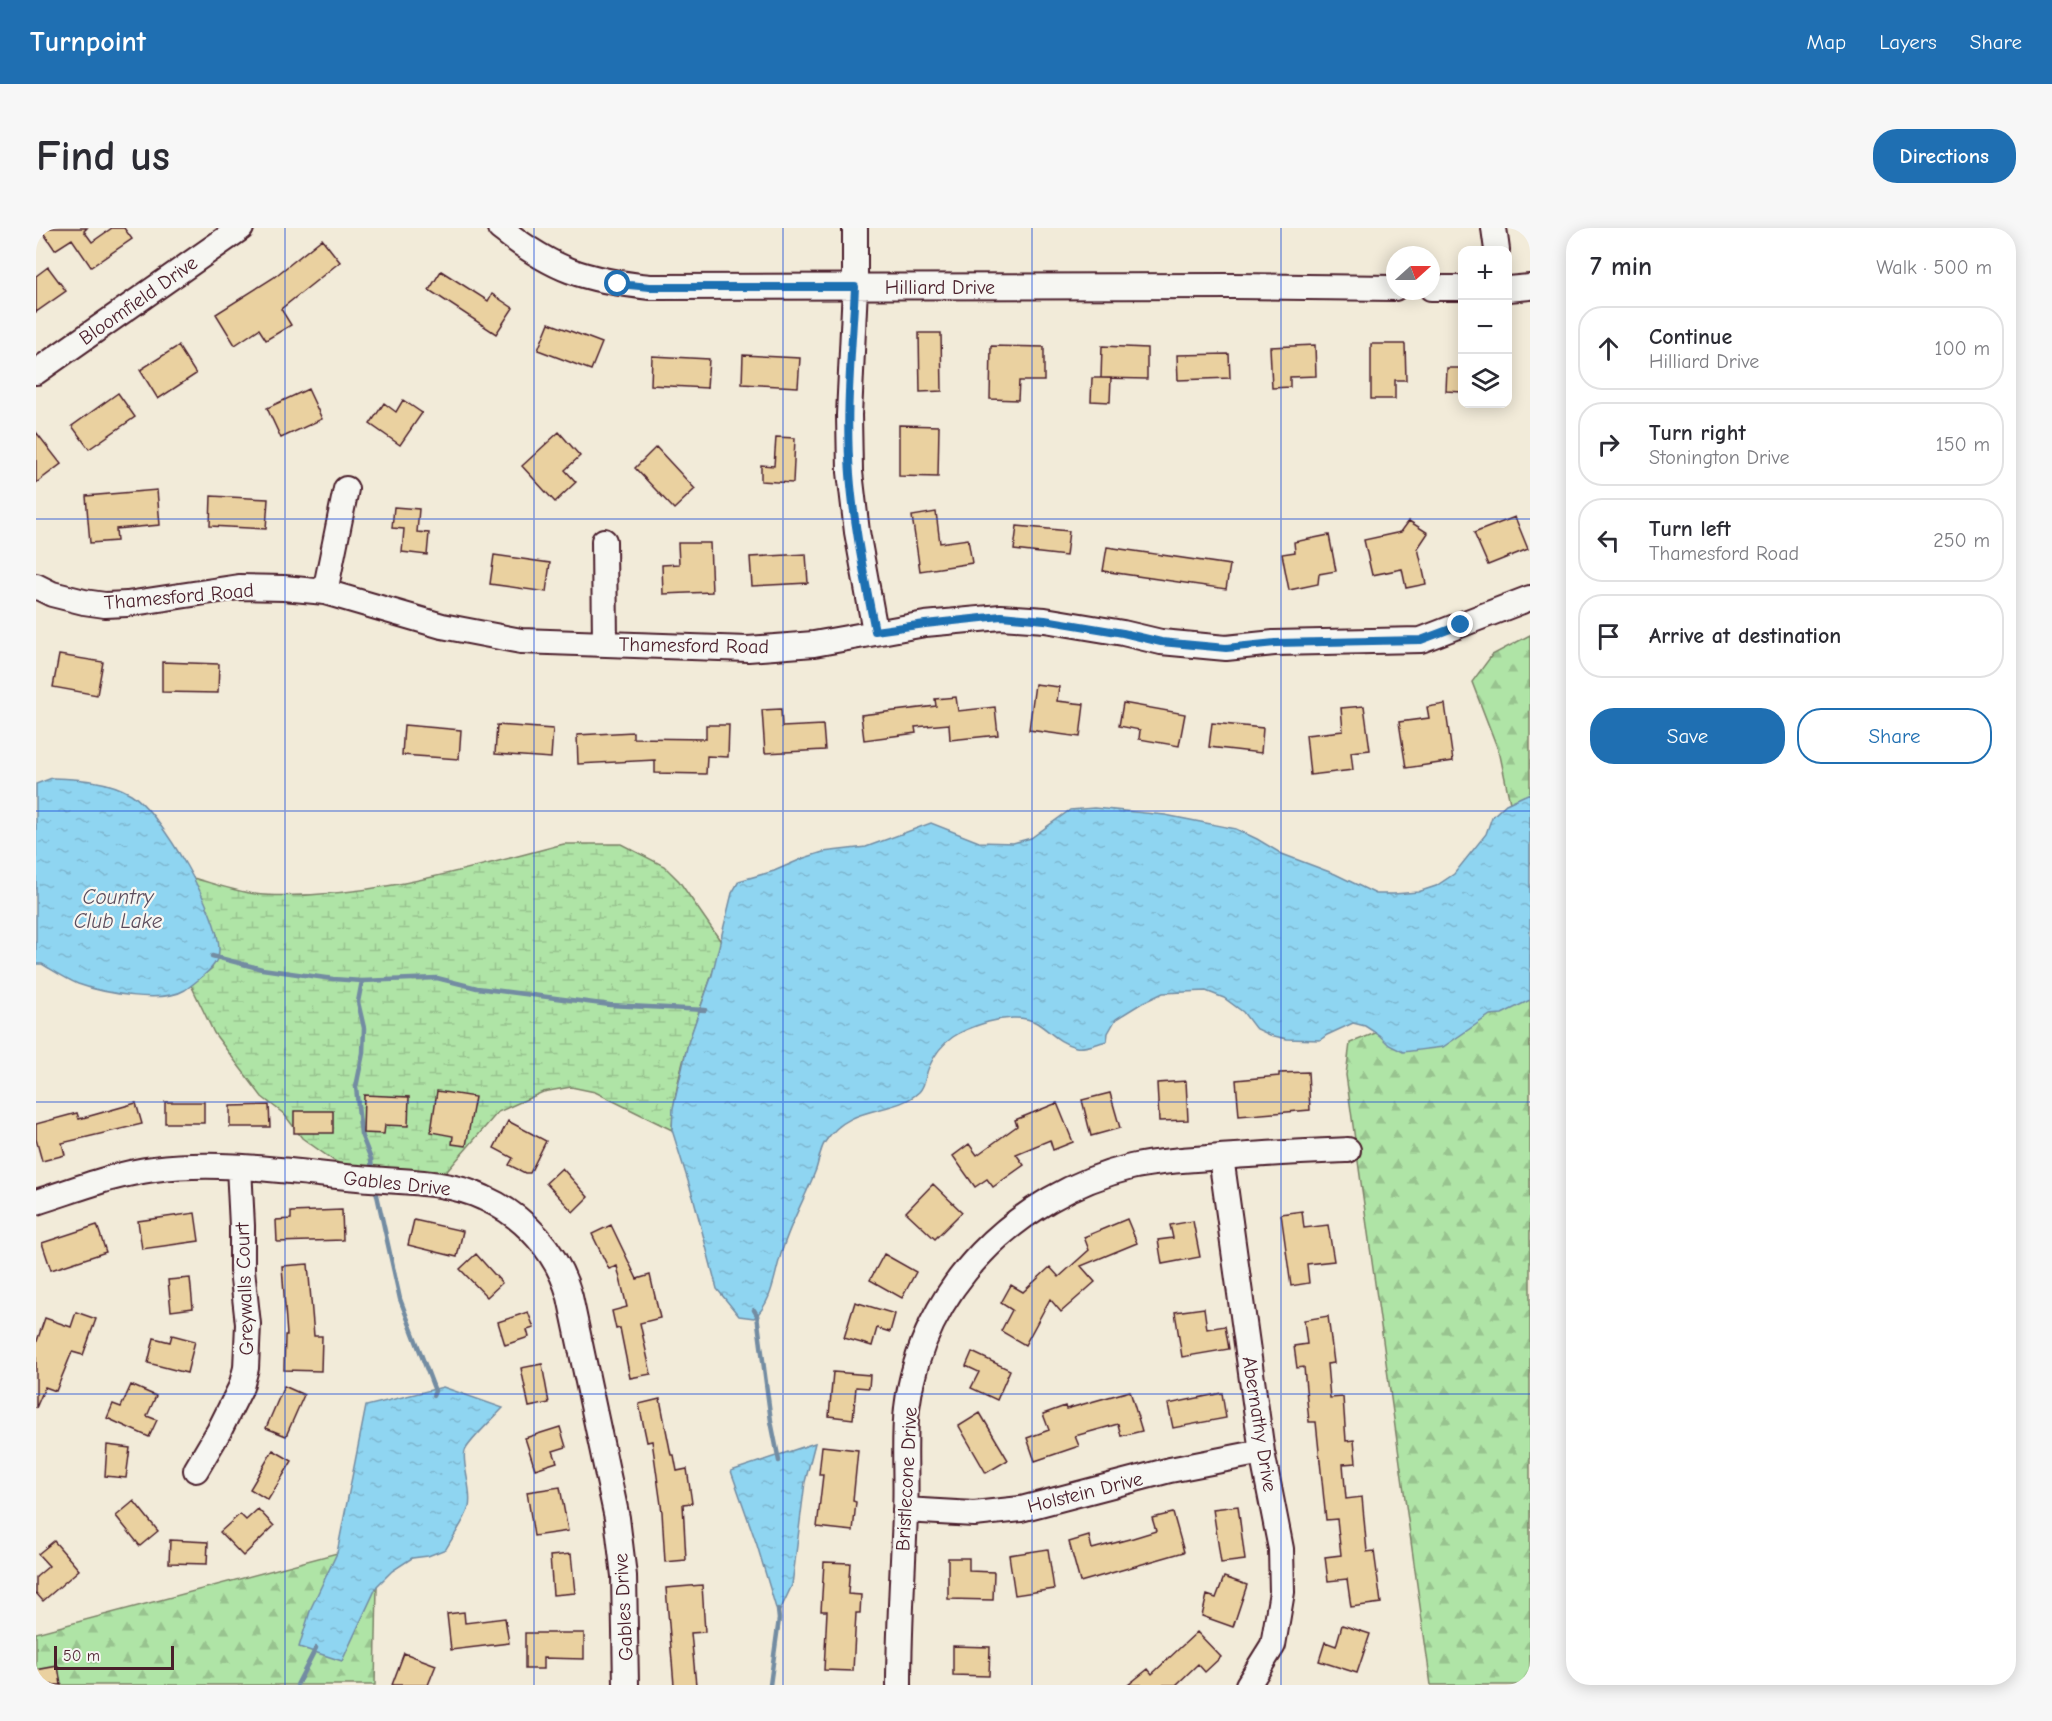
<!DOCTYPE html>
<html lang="en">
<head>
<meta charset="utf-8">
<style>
  body { margin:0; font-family:"Comic Neue",sans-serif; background:#f7f7f7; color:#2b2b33 }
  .controls { position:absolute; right:18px; top:18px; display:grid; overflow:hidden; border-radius:12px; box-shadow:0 3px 15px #0003 }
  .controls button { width:54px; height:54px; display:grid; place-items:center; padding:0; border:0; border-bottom:2px solid #e1e1e2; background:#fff; color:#2b2b33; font:30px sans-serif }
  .compass { position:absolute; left:1350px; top:18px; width:54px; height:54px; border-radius:50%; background:#fff; box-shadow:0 3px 15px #0003; rotate:69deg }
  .scale { position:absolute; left:18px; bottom:15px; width:120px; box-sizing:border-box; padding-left:6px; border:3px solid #4a1f2b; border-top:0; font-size:16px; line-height:21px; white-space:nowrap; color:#4a1f2b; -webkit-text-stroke:4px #f6f6f2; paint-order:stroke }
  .stop { position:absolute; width:18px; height:18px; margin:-14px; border:4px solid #1f6fb2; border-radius:50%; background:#fff }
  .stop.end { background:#1f6fb2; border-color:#fff; box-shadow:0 2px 6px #0008 }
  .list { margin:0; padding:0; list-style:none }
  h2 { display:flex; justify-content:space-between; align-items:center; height:78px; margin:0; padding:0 24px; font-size:26px }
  h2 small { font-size:20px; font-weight:400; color:#7c7c81 }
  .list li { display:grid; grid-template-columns:39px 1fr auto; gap:18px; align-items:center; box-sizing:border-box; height:84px; margin:0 12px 12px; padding:0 12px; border:2px solid #e1e1e2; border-radius:24px }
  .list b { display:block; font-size:22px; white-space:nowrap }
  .list p { margin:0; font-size:20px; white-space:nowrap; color:#7c7c81 }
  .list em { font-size:20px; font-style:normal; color:#7c7c81 }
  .actions { display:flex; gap:12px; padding:18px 24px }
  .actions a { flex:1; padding:14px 0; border:2px solid #1f6fb2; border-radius:24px; text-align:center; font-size:21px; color:#1f6fb2 }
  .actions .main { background:#1f6fb2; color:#fff }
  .icon { flex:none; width:33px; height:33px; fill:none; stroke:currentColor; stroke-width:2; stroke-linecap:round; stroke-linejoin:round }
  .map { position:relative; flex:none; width:1494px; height:1457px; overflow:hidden; border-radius:24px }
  header { display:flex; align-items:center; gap:36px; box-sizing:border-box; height:84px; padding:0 30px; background:#1f6fb2; color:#fff }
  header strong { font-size:28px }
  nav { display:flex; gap:33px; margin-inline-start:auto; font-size:21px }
  .intro { display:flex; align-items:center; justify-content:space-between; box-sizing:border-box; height:144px; padding:0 36px }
  h1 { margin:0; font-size:42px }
  .button { padding:15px 27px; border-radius:24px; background:#1f6fb2; color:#fff; font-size:21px; font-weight:700 }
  main { display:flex; gap:36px; padding:0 36px }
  aside { flex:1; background:#fff; border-radius:24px; box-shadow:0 3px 15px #0003 }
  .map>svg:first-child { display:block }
  .forest { fill:url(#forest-firs); stroke:#7c8268; stroke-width:1.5 }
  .wetland { fill:url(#wetland-marsh); stroke:#7c8268; stroke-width:1.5 }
  .water { fill:url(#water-ripples); stroke:#738ca2; stroke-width:1.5 }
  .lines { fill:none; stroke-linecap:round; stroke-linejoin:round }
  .stream { stroke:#738ca2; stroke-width:4.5 }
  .building { fill:#ead1a0; stroke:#4a1f2b; stroke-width:1.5 }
  .minor-casing { stroke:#4a1f2b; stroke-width:28 }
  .minor { stroke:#f6f6f2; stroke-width:24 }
  .route { stroke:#1f6fb2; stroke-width:8 }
  .grid { fill:none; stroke:#1d4ed8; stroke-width:1.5; stroke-opacity:0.55 }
  .labels { text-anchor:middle; stroke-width:4.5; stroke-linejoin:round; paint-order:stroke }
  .street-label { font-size:20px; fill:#4a1f2b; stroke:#f6f6f2 }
  .water-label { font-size:21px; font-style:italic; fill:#5b4c5c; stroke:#f6f6f2 }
</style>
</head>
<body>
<header>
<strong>Turnpoint</strong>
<nav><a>Map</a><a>Layers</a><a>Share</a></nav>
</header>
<div class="intro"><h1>Find us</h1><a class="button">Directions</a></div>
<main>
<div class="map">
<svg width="1494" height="1457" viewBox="0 0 1494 1457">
  <defs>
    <pattern id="forest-firs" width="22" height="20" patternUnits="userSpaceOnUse" patternTransform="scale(1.5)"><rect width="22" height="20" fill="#afe4a6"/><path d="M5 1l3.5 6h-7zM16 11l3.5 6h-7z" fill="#98c38f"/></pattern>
    <pattern id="wetland-marsh" width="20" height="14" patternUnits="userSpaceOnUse" patternTransform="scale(1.5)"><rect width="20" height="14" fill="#afe4a6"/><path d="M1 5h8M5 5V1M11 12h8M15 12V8" fill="none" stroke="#98c38f"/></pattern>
    <pattern id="water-ripples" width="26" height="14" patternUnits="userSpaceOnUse" patternTransform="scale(1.5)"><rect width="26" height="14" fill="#8fd5f1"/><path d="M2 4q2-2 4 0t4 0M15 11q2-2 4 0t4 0" fill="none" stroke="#7db6cf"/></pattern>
  </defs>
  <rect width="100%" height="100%" fill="#f2ebd9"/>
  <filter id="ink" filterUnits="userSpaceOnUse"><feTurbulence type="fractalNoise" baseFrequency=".0167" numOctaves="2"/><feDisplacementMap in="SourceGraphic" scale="12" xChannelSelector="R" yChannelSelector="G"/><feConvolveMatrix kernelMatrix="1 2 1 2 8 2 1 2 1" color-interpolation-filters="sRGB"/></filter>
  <g filter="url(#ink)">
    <path class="forest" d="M1494,407V635L1483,618L1464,527L1436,454L1456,427Z
      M1494,727V1457H1395L1310,847L1314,815L1360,797Z
      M301,1325L341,1358L339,1457H0V1405Z"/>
    <path class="wetland" d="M528,616H585L628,638L643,653L686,715C668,777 638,837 636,902L559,864L535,859L507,864L462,884L406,949L338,954L297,932L266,910L248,886L226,869L178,805L155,757L176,740L181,707L157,650C179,656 207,666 228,667C330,672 430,641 528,616Z"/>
    <path class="water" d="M16,550C42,551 72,552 95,566C125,585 184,687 183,722C183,733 175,741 167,748C161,753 155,758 149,762C126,776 67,765 42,756C30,751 18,743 6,736H0V556Z
      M1494,565V772L1466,786L1454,787L1407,819L1367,824L1353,817L1343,807L1329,798L1317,795L1291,807L1284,812L1251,811L1234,807L1219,800L1207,784L1188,770L1170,763L1127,765L1106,775L1080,791L1072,805L1071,813C1062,815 1049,821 1040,819C1023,815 1015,804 1001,795C988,787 966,790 952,794C925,802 905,811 893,839C889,847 890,857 883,864C857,888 814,875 789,914C783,923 783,935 779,944C769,970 755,994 747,1020C738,1044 738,1073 718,1090L703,1088L681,1061L658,972L636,902L637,880L652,815L676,747L696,665L703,653L738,643L768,630L787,624L830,619L895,595L943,614L977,615L995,610L1034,582L1058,580L1129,587L1200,601L1221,611L1246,626L1299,646L1340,666H1358L1382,664L1400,658L1418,646L1450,606L1456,589L1470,576Z
      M407,1159L467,1180C459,1189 432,1214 429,1223C425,1235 437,1262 433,1279C429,1293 417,1308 410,1321L392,1328L376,1330L356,1343L341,1358L306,1433L263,1419L275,1380L301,1325L330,1178Z
      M779,1215L769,1254L756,1357L742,1387L721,1317L695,1243Z"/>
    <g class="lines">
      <path class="stream" d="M176,728L226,741L297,751L326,753L401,750L441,760L574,777L669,782
        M326,753L322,774L328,800L327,825L320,859L325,906L335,931L336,944
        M339,958L364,1071L399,1163L397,1168
        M718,1082L721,1087L735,1193L743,1233
        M261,1457L280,1420
        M734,1457L743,1391L742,1382"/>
    </g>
    <path class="building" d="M4,0H51L48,3L56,14L76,0H88L96,11L55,39L36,11L19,22Z
      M286,11L304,34L245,81L255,97L230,112L223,101L199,117L180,86L237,50Z
      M12,39L30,63L0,84V48Z
      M405,43L452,73L456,66L477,80L460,106L393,62Z
      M513,95L566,115L555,142L502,122Z
      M883,105H905L906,163L884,164Z
      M1335,116H1369L1370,152H1359V171H1335Z
      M1279,117L1280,148L1254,149V159L1236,160L1234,119Z
      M142,118L160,146L122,171L104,142Z
      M955,118L1008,119V153H983L982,172L954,171Z
      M1066,118L1111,120V151L1065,150Z
      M1193,126L1194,150L1142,152L1141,127Z
      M707,127L764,130L762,159L706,156Z
      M616,128L673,131L671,160L615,157Z
      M1411,140H1426V164L1410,163Z
      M1056,150H1075L1074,174L1055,173Z
      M272,161L286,191L245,210L231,180Z
      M82,165L99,189L53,221L36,198Z
      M367,172L386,185L364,217L334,196L348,175L360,184Z
      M863,197L903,198L902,249L863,248Z
      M0,204L25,236L0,255Z
      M523,204L544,228L529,242L540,254L519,274L486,238Z
      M740,209L759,210L757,255L725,253V237L738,238Z
      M620,219L659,261L638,281L599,240Z
      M121,262L124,297L80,301L81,313L54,315L50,268Z
      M175,268L232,271L230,301L174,298Z
      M358,279L383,281L381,304L393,305L391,327L366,324L368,301L356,300Z
      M900,284L904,315L932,311L936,335L884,343L876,288Z
      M1479,289L1492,321L1452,337L1438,305Z
      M1373,293L1392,305L1382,320L1390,356L1370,360L1366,341L1336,347L1328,312L1365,304Z
      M981,298L1033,303L1030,328L978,322Z
      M1293,307L1300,343L1283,346L1282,356L1253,362L1246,326L1259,324L1258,314Z
      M642,315H674L676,364L627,366L626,337L643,336Z
      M1071,319L1194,337L1190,361L1067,343Z
      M770,326L772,355L716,358L714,329Z
      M458,327L514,335L510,364L454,356Z
      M23,427L67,434L61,467L17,459Z
      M126,434L183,436L182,465L126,464Z
      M999,456L1023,459L1021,473L1048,476L1044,509L993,502Z
      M920,469L922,483L959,479L962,507L914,512L913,496L879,499L880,505L828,512L825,487L900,478L899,471Z
      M1087,475L1149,486L1143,518L1103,511L1104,502L1083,498Z
      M1409,476L1417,533L1370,540L1363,494L1393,490L1391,479Z
      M1328,478L1334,522L1315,524L1317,542L1274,547L1270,507L1307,503L1305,480Z
      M745,481L746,499L787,497L789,522L729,525L726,482Z
      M1176,495L1227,500L1225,525L1173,519Z
      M368,497L425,502L423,531L366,527Z
      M461,497L517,501L515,530L459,526Z
      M670,497H693L692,529L671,528L670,546L619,545V532L542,536L541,507L597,504V510L670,511Z
      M1272,844L1274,882L1203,888L1200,852L1243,848V845Z
      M1150,853L1152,892L1123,893L1121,855Z
      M401,863L439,869L430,918L416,916L417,908L395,904Z
      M1074,865L1084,900L1055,908L1046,872Z
      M328,867L373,869L372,898L349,897L348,906L327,905Z
      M129,874H168V895H129Z
      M100,875L106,896L26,915L29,927L6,933L0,911V896L41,885L43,891Z
      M1021,875L1037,914L1017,922L1014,912L980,926L988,937L957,959L951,951L939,959L917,928L933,916L941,927L981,898L979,892Z
      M233,877L234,899H194V878Z
      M258,883H297V905H258Z
      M472,893L510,913L494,945H489L473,937L477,930L458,920Z
      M526,940L552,969L537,984L510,955Z
      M897,956L926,984L899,1011L870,984Z
      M306,982L307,1012L241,1014L240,992L255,991V984Z
      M1266,983L1268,1000L1292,997L1298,1033L1271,1036L1273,1055L1255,1058L1245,986Z
      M159,985L163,1013L106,1021L102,993Z
      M1091,991L1101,1015L1045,1038L1059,1054L1025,1084L1014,1071L989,1117L965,1103L976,1082L965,1075L975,1057L987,1064L1014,1039L1023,1049L1053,1022L1048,1009Z
      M378,992L427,1003L421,1029L372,1017Z
      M1157,993L1164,1029L1126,1036L1122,1012L1137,1010L1134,997Z
      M61,997L70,1024L15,1042L6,1015Z
      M575,997L601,1051L614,1047L624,1090L604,1095L615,1146L594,1150L584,1100L580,1101L576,1083L591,1079L581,1038L573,1041L556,1006Z
      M440,1026L466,1055L451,1069L424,1041Z
      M848,1026L880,1044L866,1070L834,1052Z
      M272,1036L278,1108H286L285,1143L248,1142L249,1107H251L246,1038Z
      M154,1050L157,1080L135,1083L132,1052Z
      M819,1074L859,1086L854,1104L841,1100L836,1118L808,1110Z
      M1168,1080L1171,1101L1189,1098L1193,1121L1146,1129L1139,1084Z
      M40,1084L60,1091L47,1127L36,1124L20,1163L9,1159L0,1180V1116L9,1090L35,1099Z
      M492,1084L498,1100L491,1102L493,1109L469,1117L462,1094Z
      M1292,1088L1298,1135L1291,1136L1294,1170L1307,1169L1310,1213L1318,1212L1320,1235L1307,1236L1310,1271L1326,1269L1331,1324L1338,1323L1345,1375L1315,1379L1311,1351L1292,1353L1289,1329L1305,1327L1301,1291L1290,1292L1280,1194H1273L1268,1139L1261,1140L1258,1118L1271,1116L1268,1092Z
      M136,1107L159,1113L151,1145L112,1135L118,1110L134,1114Z
      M936,1124L974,1142L961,1172L935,1160L943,1144L930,1138Z
      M506,1136L513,1175L493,1179L485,1140Z
      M797,1144L834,1147L833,1160L820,1159L817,1191L793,1188Z
      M95,1157L120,1168L111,1188L121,1192L113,1209L71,1190L77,1176L85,1179Z
      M248,1158L268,1167L250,1208L230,1200Z
      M1094,1163L1106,1203L1085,1208L1082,1196L1039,1208L1043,1218L999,1233L991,1210L1013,1202L1007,1186L1029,1178L1030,1181Z
      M1186,1165L1190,1190L1137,1200L1132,1176Z
      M624,1171L635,1227H638L641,1243L651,1241L656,1275L647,1276L650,1332L629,1334L626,1284L616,1213L611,1214L603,1176Z
      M944,1185L972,1232L950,1245L923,1198Z
      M524,1199L530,1219L517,1223L521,1234L499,1241L489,1210Z
      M71,1217L94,1220L90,1250L69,1248Z
      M786,1218L822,1222L817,1273L820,1274L817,1303L781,1299L787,1247H783Z
      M237,1222L256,1233L232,1272L214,1261Z
      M524,1259L532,1303L498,1308L491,1264Z
      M98,1273L122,1303L104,1318L80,1288Z
      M1202,1278L1209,1332L1185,1335L1177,1281Z
      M222,1281L238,1298L207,1328L184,1304L204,1286L210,1292Z
      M1137,1285L1148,1324L1044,1354L1033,1314L1053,1308L1056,1321L1097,1310L1120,1303L1116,1290Z
      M134,1312L172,1314L171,1336L133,1335Z
      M18,1313L43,1342L7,1373L0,1365V1349L13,1338L2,1326Z
      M1012,1321L1018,1361L979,1367L973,1327Z
      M535,1326L539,1365L517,1367L514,1328Z
      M912,1330H933V1343L958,1344L957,1372L912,1371Z
      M788,1334L814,1335L812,1366L825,1367L824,1385H820L817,1443L788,1442L791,1383H785Z
      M1188,1349L1211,1357L1197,1399L1166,1388L1171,1367L1180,1370Z
      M666,1357L669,1404L655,1405L660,1457H638L630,1360Z
      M428,1384L429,1395L469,1390L473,1415L415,1422L411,1386Z
      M1306,1397L1334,1406L1321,1445L1283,1433L1289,1414L1300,1418Z
      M1161,1404L1185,1429L1169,1444L1162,1436L1140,1457H1092L1112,1441L1116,1446Z
      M489,1405H548V1431L507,1430V1441H489Z
      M917,1418L954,1419L953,1448L917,1447Z
      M368,1425L400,1437L392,1457H356Z
      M22,1438L25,1457H0V1442Z"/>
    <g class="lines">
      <g class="minor-casing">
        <path id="minor" d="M464,0C517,42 548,52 614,59L1196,58L1359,60
          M819,0V59L813,187L814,244L821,304L839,403
          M1458,0L1461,22
          M1395,60H1426
          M1472,61L1494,59
          M0,144L205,0
          M568,313L569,415
          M0,358L16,366L48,374L69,377L91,376L203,359L248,360L289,364L406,398L485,413L712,421L778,416L889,396L965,389L1009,392L1087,405L1125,414L1190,420L1238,415L1385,412L1494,370
          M289,364L310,261
          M1185,929L1226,1224L1245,1321L1246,1364L1237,1417L1212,1457
          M0,974C39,962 78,946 118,941C185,932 255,944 322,950C363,954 410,952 448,970C489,988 522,1025 534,1069L581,1290L588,1348L590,1457
          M160,1242L183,1203L205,1159L210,1140L212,1096L206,1042V998L203,939
          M869,1282L938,1286L985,1281L1134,1242L1226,1224
          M863,1457C863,1399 867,1342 869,1285C871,1250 867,1215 871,1180C885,1060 981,967 1095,939C1120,933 1146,932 1172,930C1219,926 1266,924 1312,922"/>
      </g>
      <use href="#minor" class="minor"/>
    </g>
  </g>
  <g class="lines" filter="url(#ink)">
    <path class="route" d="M582,56L614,59H819C816,120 809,184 814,246C818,299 829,351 839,403L889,396L965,388L1009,392L1087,405L1125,414L1190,420L1239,415L1385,412L1425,397"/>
  </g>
  <path class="grid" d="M249,0V1457M498,0V1457M747,0V1457M996,0V1457M1245,0V1457M0,291H1494M0,583H1494M0,874H1494M0,1166H1494"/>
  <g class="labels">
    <g class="street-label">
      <text x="904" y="66">Hilliard Drive</text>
      <text transform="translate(102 72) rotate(-35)" y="7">Bloomfield Drive</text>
      <text transform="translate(143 368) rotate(-5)" y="7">Thamesford Road</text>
      <text transform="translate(658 417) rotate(1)" y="7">Thamesford Road</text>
      <text transform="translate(361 955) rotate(6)" y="7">Gables Drive</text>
      <text transform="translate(208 1061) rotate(-92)" y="7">Greywalls Court</text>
      <text transform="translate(1224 1196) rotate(81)" y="7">Abernathy Drive</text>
      <text transform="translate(870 1251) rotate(-87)" y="7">Bristlecone Drive</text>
      <text transform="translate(1049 1264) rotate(-14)" y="7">Holstein Drive</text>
      <text transform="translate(587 1379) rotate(-93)" y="7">Gables Drive</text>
    </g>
    <g class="water-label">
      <text x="82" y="676">Country<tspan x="82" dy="24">Club Lake</tspan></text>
    </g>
  </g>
</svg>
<div class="controls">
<button>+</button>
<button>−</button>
<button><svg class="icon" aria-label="layers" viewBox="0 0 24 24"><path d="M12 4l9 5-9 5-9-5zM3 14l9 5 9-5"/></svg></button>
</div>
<svg class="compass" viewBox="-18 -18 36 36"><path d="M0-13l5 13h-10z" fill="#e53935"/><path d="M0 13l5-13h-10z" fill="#7c7c81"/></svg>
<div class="scale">50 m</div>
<div class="stop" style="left:582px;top:56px"></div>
<div class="stop end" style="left:1425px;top:397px"></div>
</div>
<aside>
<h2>7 min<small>Walk · 500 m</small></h2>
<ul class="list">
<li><svg class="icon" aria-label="ahead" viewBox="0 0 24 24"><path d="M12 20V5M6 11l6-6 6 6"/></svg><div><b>Continue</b><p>Hilliard Drive</p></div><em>100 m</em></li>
<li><svg class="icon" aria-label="right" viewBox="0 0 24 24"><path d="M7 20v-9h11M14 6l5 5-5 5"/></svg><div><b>Turn right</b><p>Stonington Drive</p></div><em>150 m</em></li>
<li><svg class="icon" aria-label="left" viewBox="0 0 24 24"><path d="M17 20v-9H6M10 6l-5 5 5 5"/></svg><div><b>Turn left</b><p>Thamesford Road</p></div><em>250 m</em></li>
<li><svg class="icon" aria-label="arrive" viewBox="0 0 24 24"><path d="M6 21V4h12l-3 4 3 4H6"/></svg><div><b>Arrive at destination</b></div></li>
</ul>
<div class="actions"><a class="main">Save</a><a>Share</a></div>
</aside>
</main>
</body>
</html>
